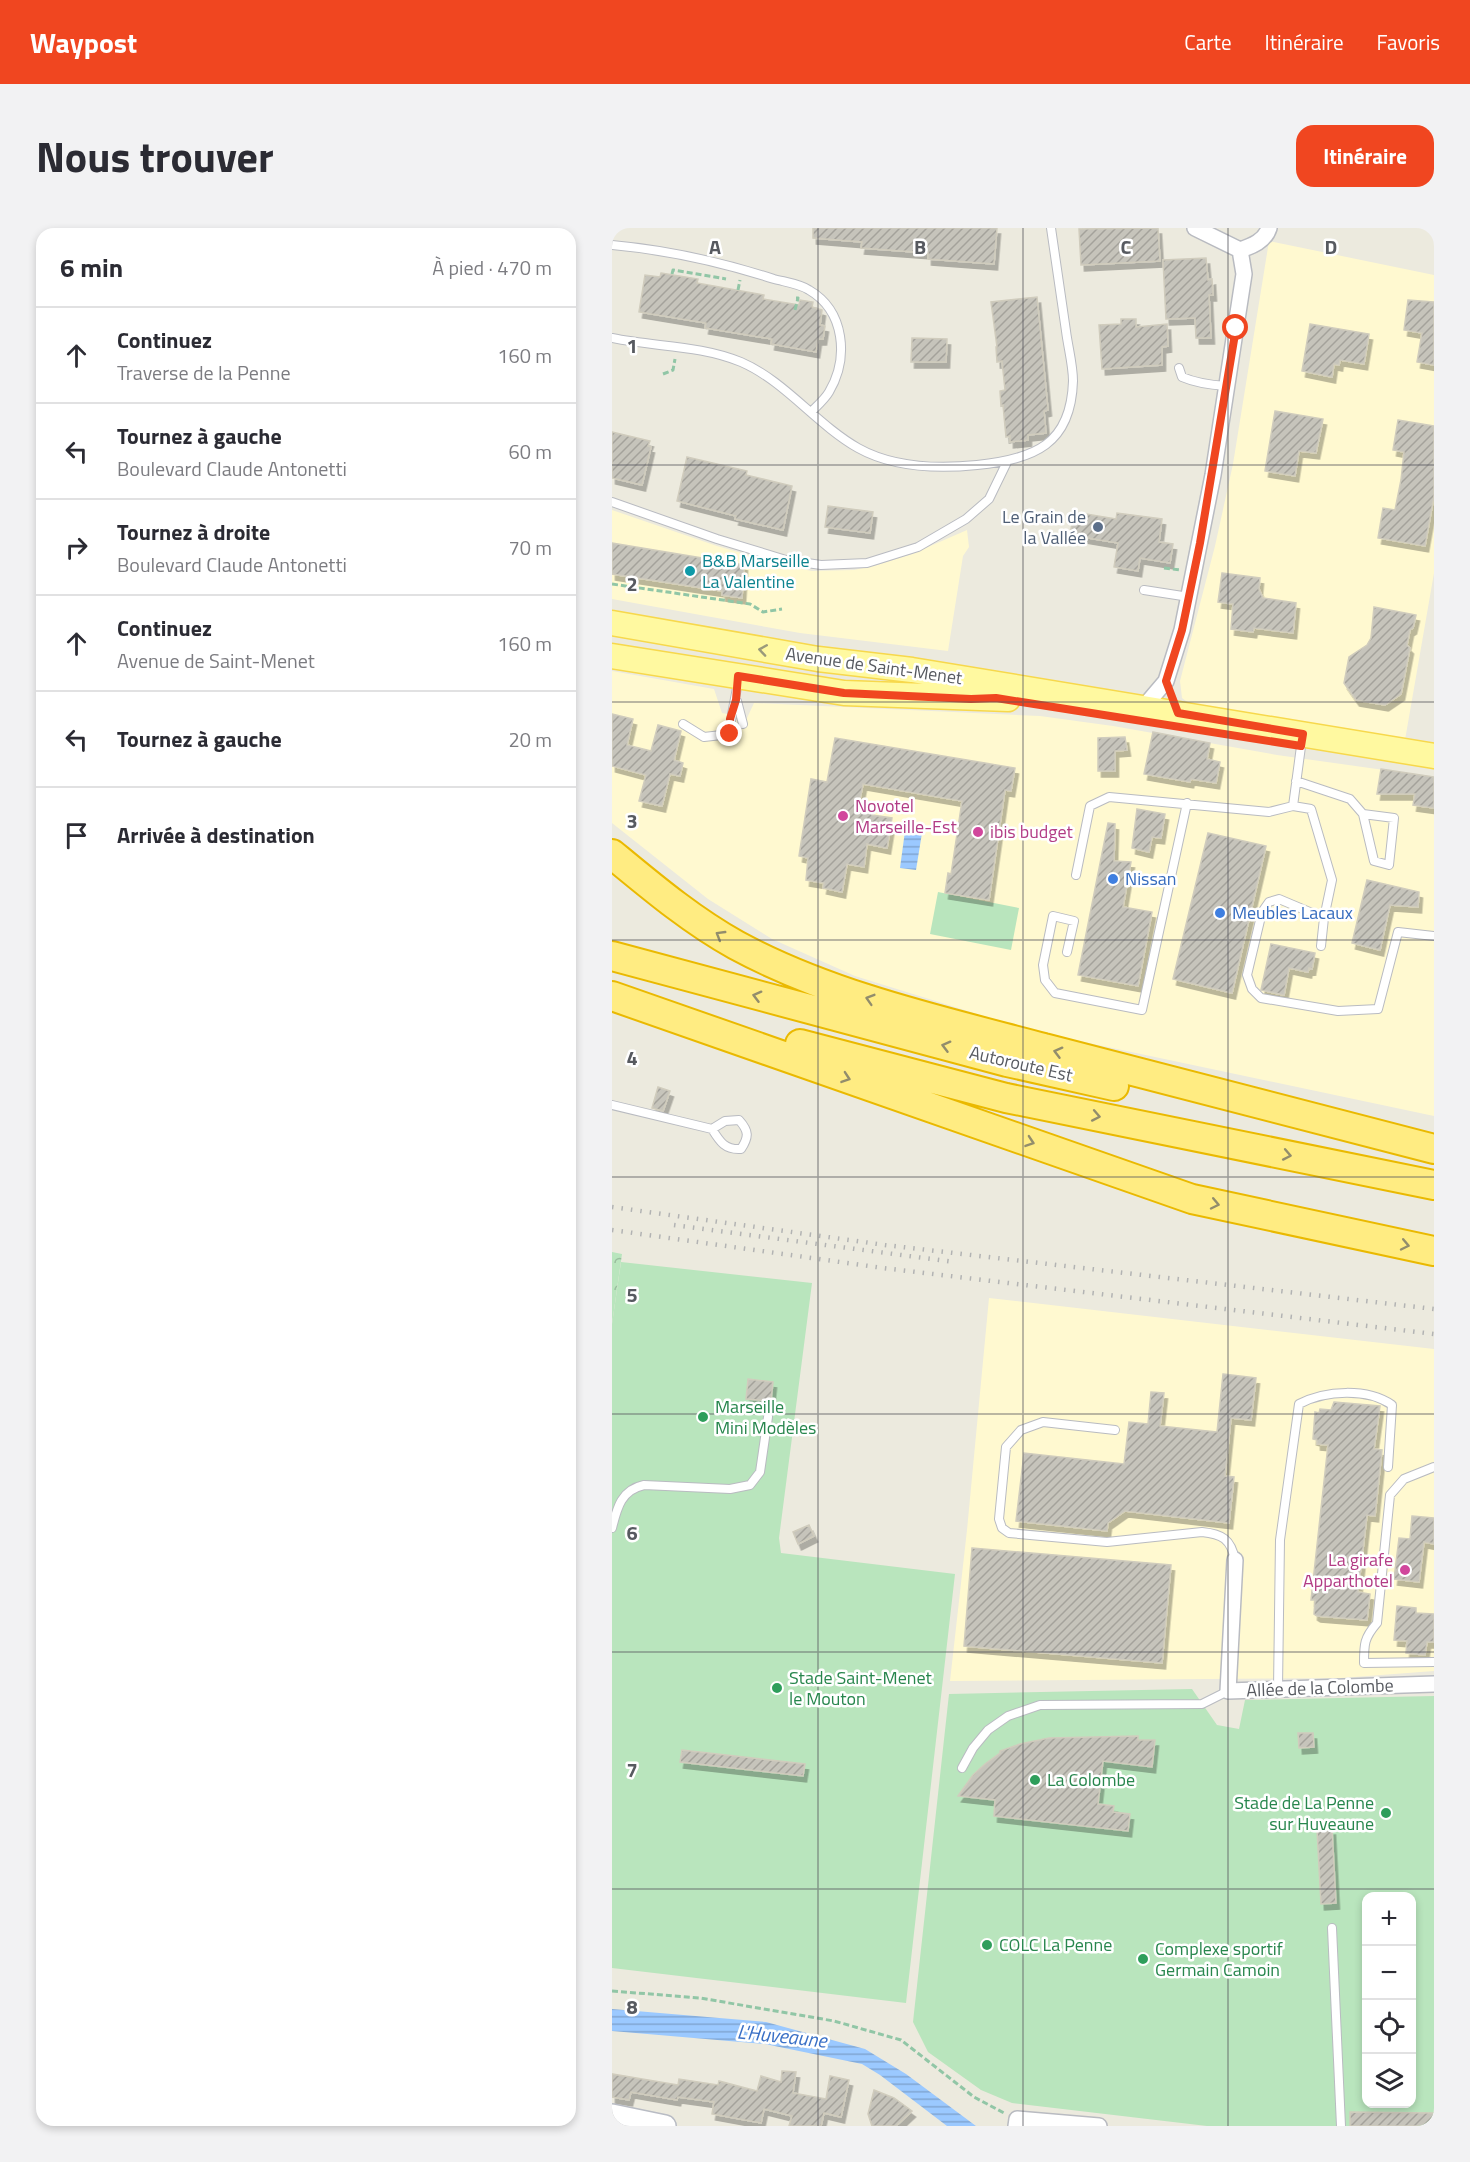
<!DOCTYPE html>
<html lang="fr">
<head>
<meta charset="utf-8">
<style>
  body { margin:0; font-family:"Titillium Web",sans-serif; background:#f2f2f3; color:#2b2b33 }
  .controls { position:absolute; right:18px; bottom:18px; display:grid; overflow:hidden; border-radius:12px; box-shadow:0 3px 9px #0003 }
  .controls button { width:54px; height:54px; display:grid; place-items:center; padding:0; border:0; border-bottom:2px solid #e1e1e2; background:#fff; color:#2b2b33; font:30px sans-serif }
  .stop { position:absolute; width:18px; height:18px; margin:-14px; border:4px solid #f04620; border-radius:50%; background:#fff }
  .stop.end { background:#f04620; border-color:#fff; box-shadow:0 2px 6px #0008 }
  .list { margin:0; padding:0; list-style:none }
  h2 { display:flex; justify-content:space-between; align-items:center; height:78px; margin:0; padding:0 24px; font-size:26px }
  h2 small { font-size:20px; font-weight:400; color:#7c7c81 }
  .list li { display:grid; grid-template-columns:39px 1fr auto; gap:18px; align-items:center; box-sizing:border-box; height:96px; padding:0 24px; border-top:2px solid #e1e1e2 }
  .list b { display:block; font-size:22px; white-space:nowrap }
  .list p { margin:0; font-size:20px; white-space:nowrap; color:#7c7c81 }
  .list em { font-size:20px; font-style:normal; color:#7c7c81 }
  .icon { flex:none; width:33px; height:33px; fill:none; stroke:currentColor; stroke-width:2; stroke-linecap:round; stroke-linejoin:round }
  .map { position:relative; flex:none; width:822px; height:1898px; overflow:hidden; border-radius:18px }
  header { display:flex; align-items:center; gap:36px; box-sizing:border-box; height:84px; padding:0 30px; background:#f04620; color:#fff }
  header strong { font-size:28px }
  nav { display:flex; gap:33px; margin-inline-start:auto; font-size:21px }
  .intro { display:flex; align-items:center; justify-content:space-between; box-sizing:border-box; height:144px; padding:0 36px }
  h1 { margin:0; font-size:42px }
  .button { padding:15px 27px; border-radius:18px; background:#f04620; color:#fff; font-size:21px; font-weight:700 }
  main { display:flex; gap:36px; padding:0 36px }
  aside { flex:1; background:#fff; border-radius:18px; box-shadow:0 3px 9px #0003 }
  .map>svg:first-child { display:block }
  .commercial { fill:#fff9d0 }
  .forest { fill:url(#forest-crowns) }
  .pitch { fill:#b9e5bd; fill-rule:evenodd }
  .water { fill:url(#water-rules) }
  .building { fill:url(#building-hatch); stroke:#d0ccbd; stroke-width:1.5; filter:url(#shadow) }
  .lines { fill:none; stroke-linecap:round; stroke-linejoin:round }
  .lane-casing { stroke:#b9bbc1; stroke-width:10 }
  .street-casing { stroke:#b9bbc1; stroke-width:18 }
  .secondary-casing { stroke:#b9bcc4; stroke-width:24 }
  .primary-casing { stroke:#f7d84c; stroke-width:27 }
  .highway-casing { stroke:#eab900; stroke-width:32 }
  .path { stroke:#91c6a6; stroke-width:3; stroke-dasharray:6 3; stroke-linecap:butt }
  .lane { stroke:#fff; stroke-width:8 }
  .street { stroke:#fff; stroke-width:15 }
  .secondary { stroke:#fff; stroke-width:21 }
  .primary { stroke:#fff9a0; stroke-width:24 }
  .highway { stroke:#ffec82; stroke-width:28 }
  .rail { stroke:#b2b3b3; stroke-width:4.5; stroke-dasharray:1.5 8; stroke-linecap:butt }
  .oneway { stroke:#9a9a7a }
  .oneway2 { stroke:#928d6c }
  .route { stroke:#f04620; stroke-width:8 }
  .grid { fill:none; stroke:#575a60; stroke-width:1.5; stroke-opacity:0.55 }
  .service-dot { fill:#5c6f8a; stroke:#fff; stroke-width:2 }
  .culture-dot { fill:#0f9aa8; stroke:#fff; stroke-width:2 }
  .hotel-dot { fill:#d1479c; stroke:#fff; stroke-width:2 }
  .shop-dot { fill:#3f7fe0; stroke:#fff; stroke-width:2 }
  .leisure-dot { fill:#2e9e5b; stroke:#fff; stroke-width:2 }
  .labels { text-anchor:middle; stroke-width:5; stroke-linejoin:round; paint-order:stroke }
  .service-label { font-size:18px; fill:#4e5e75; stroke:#fff; text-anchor:end }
  .culture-label { font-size:18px; fill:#0d838f; stroke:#fff; text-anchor:start }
  .street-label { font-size:18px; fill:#575a60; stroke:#fff }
  .hotel-label { font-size:18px; fill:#b23c85; stroke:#fff; text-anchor:start }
  .shop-label { font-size:18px; fill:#366cbe; stroke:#fff; text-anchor:start }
  .leisure-label { font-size:18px; fill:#27864d; stroke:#fff; text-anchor:start }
  .water-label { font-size:20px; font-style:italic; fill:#3a70c6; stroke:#fff }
  .grid-label { font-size:20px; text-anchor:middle; font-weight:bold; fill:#575a60; stroke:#fff; stroke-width:5; stroke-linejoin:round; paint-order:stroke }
</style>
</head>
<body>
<header>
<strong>Waypost</strong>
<nav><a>Carte</a><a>Itinéraire</a><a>Favoris</a></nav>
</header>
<div class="intro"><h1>Nous trouver</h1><a class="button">Itinéraire</a></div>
<main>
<aside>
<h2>6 min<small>À pied · 470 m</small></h2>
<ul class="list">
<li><svg class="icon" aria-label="ahead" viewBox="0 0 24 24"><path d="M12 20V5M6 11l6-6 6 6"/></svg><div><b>Continuez</b><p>Traverse de la Penne</p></div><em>160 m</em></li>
<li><svg class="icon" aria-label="left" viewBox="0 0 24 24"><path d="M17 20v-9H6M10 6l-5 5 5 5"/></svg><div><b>Tournez à gauche</b><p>Boulevard Claude Antonetti</p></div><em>60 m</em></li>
<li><svg class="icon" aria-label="right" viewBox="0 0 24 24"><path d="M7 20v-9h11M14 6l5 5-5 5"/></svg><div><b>Tournez à droite</b><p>Boulevard Claude Antonetti</p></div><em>70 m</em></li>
<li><svg class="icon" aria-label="ahead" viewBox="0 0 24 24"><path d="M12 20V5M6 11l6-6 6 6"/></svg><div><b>Continuez</b><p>Avenue de Saint-Menet</p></div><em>160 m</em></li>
<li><svg class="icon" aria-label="left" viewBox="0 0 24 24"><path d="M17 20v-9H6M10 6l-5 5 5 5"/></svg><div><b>Tournez à gauche</b></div><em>20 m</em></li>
<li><svg class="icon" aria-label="arrive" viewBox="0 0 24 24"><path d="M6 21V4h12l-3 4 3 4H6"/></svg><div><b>Arrivée à destination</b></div></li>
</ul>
</aside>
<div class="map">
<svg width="822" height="1898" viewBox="0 0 822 1898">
  <defs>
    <pattern id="forest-crowns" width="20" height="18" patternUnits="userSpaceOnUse" patternTransform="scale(1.5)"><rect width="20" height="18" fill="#b9e5bd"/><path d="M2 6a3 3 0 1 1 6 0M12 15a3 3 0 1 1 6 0" fill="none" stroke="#99bd9d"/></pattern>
    <pattern id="water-rules" width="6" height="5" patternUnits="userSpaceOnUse" patternTransform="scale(1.5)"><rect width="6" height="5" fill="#9bc9ff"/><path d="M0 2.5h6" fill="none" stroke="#81a6d2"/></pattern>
    <pattern id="building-hatch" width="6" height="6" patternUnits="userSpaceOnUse" patternTransform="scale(1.5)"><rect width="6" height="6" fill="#c6c4bb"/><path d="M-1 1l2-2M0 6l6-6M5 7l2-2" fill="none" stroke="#a4a29b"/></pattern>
    <filter id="shadow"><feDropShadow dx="3.5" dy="6" stdDeviation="0" flood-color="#0004"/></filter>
  </defs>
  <rect width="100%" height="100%" fill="#eceade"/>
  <path class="commercial" d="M657,13L822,47V345L793,512L578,476L570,470L568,453L603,318L621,236Z
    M0,282L105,318L174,338L200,343L242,342L265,337L300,326L355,302L357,319L351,328L336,423L188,405L0,371Z
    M0,443L102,461L110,485L135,490L142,475L428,488L501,498L665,527L822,549V888L420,803L243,748L160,711L96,671L0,595Z
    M377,1070L822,1121V1443L729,1450L338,1453L355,1302Z"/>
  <path class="forest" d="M0,1024L10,1026L0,1096Z"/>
  <path class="pitch" d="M326,664L407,680L399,722L318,706Z
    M9,1034L200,1055L167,1310L169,1325L343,1346L294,1775L0,1740V1096Z
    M580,1461L605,1497L627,1501L633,1472L822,1468V1898H595L400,1875L369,1862L316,1824L301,1794L337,1466ZM754,1668H800V1876H754Z"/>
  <path class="water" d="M293,603L310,605L304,642L288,640Z
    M0,1781L154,1794L253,1821L294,1846L364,1898H335L268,1847L250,1836L153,1816L0,1803Z"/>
  <path class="building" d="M201,0H385L382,36L316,31V25L249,20L250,14L201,10Z
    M546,0L548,33L469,37L467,1Z
    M594,30L596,52L600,51L601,67H597L599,110H584L583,90L554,91L551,32Z
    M49,45L86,51L85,55L152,67L151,71L187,77L188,72L201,74L200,79L210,82L208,97L213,98L211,111H206L204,124L159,116L160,111L93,100L94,95L27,84L33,47L48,49Z
    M425,69L436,182L432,183L434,205L416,207V212L398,214V208L394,209L391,177L389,178L388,163L393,162L390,133L385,134L384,119H385L379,74Z
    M796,72L822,74V137L805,134L810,105L792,102Z
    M509,91H524V99L555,96L556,118L550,119V137L490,141L487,97L509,96Z
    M698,96L757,106L752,136L728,132L727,137L722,136L720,149L690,143Z
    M300,110L335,111L334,134H299Z
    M663,183L711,191L704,225L687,223L683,248L653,243Z
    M786,192L822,198V268L813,318L766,310L771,280L783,282L789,252L792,224L781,222Z
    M0,204L38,213L36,218L39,219L30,257L0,250Z
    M75,229L135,243L134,247L180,258L171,302L123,291L124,288L65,273Z
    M216,278L261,284L258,305L213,299Z
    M462,284L504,291L505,285L550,291L547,314L561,316L558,335L528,330L526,343L502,339L506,315L458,307Z
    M0,315L132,337L130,370L110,367V363L0,346Z
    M610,345L648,350L647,361L651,370L684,375L681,405L642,400L641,404L619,401L621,376L606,374Z
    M762,379L804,387L801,400L798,402L795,417L798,420L789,466L773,477L744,472L732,455L737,429L755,417L759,410Z
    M0,486L21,491L15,517L39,523L46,497L69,503L62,532L71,535L68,548L58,546L50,578L27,573L34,547L0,538Z
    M541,504L598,515L595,531L608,534L604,555L579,551L578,554L532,546Z
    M513,509L515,522L503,523V543H486V510Z
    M223,510L403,540L399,563L393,562L377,672L333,665L336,645L339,646L350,573L251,556L246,581L260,584V587L280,590L275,620L255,616L252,639L235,636L230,664L211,660L212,655L194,652L196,630L187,628L199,551L215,554Z
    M769,541L822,549V580L801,577L803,566H765Z
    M525,581L553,586L549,610L540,609L537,624L520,620Z
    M496,595L503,596L502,633L519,634L511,679L540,684L526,758L466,747Z
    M596,605L654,618L620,765L561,751Z
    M755,652L807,664L806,679L778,677L768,722L740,715Z
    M659,716L703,725L700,741L697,740L696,744L677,740L672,767L649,762Z
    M46,859L58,863L51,883L40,880Z
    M611,1146L644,1150L639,1192L619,1190L613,1248L622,1249L617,1295L513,1283L496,1295L495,1303L404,1293L412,1225L512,1236L517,1194L536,1196L539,1164L552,1165L548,1198L605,1204Z
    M136,1151L161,1154L159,1173L134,1171Z
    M722,1174L768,1178L762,1221L770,1222L763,1288L755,1287L746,1364L758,1366L755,1392L705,1388L702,1386L703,1372H699L716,1217L705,1216V1212L701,1211L703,1184L707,1185L708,1181L719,1182Z
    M800,1288L822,1290V1316L812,1314L807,1354L782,1351L787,1310L798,1311Z
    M197,1297L202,1308L186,1316L181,1304Z
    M360,1320L559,1337L550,1435L352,1418Z
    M785,1378L804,1380V1385L822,1386V1414H815L813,1427L794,1425L795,1413L782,1412Z
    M686,1505H701L702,1519L687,1520Z
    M526,1508V1512H543L540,1539L491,1533L486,1576L502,1578L501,1584L518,1586L516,1603L382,1588L383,1572L346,1568L361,1547L373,1536L388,1525V1523L408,1516L437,1510Z
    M70,1522L193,1536L191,1548L68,1534Z
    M720,1601L724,1675L709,1676L705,1602Z
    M170,1843L184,1844L181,1865L214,1871L218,1848L237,1852L229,1889L212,1885L209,1898H177L180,1888L152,1881L149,1895L100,1886L102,1874L66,1869L65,1872L19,1864L17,1872L0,1869V1846L66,1857L67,1851L106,1857L107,1853L145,1863L149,1848L169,1854Z
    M262,1862L282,1870L300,1883L284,1898H260L256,1886Z
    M738,1884L822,1885V1898H738Z"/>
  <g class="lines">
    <g class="lane-casing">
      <path id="lane" d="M0,17C55,22 109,34 162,51C173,54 188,56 197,62C233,83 237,130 217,164C213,171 205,178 199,184
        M0,110C43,119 88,117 129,134C173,153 204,196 246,220C280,239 326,241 365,237C422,231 459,217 461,153C461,137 456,119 454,103C449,69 444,34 439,0
        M567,140L570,149C584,155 599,157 614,158
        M0,274L105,311L174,332L209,337L255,335L306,319L354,291L377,271L395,234
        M532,362L577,369
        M125,473L131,496
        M71,496L92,509L118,506C118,488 124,471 126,452
        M684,553L738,571L751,586L762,633L777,637L782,590L751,586
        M681,578L699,581L720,652L712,690L667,671L657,674L650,684L635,747L640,761L649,770L726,783L766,781L786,704L822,708
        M464,647L478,578L497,569L657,584L681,578L690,511
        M709,718L712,690
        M455,724L462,693L441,688L431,737L433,752L443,765L530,782L575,575
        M0,877L100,901C108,914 113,922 129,921C137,909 137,903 127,892L113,893L100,901
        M503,1202L431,1194L409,1202L394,1219L387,1291L390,1300L397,1305L495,1314L590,1304C610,1306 619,1311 623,1332
        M822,1239L792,1251L778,1267L765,1395C752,1410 752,1416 752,1435L822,1434
        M0,1300C5,1280 9,1262 32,1257L118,1261L138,1257L148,1244L156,1189
        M666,1460L668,1312L687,1176C714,1162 755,1160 780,1177L776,1239
        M350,1540L361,1520L376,1502L396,1488L428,1477L590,1476L616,1463
        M720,1700L729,1898"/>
    </g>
    <g class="street-casing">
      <path id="street" d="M628,22C640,18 653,13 657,0
        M531,480L554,453L570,402L601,247L632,46L628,22L583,0
        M623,1332L616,1463L822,1456
        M404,1898L405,1891L487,1898"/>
    </g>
    <g class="secondary-casing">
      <path id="secondary" d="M0,1887L53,1898"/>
    </g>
    <g class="primary-casing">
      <path id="primary" d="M0,395L206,431L300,442L822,528
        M0,428L232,465L396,471"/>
    </g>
    <g class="highway-casing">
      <path id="highway" d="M0,626C40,659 79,692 124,717C218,768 330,793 432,820C562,854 692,888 822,921
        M0,728L395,834L502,858
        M0,768L580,971L822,1023
        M188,816L394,870L822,957"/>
    </g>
    <path class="path" d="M60,46L61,42L114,51
      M126,62L128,52
      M183,82L186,70H184
      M51,146L61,142L63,131
      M552,340L568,342
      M0,356L138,376L151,384L170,381
      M0,1763L88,1770L222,1793L289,1812L362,1869L392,1885"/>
    <use href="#lane" class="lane"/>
    <use href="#street" class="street"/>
    <use href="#secondary" class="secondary"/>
    <use href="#primary" class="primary"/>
    <use href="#highway" class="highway"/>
    <path class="rail" d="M0,979L273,1017L822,1081
      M62,997L342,1034
      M0,1002L271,1040L822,1106"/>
  </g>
  <defs><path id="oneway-chevron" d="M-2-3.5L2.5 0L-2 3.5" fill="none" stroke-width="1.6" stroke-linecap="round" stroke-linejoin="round" transform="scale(1.5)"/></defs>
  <use class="oneway" href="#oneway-chevron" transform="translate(151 422) rotate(-171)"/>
  <g class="oneway2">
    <use href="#oneway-chevron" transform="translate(108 707) rotate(-149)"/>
    <use href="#oneway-chevron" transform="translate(145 768) rotate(-165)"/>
    <use href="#oneway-chevron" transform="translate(258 771) rotate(-163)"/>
    <use href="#oneway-chevron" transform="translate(334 818) rotate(-165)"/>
    <use href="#oneway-chevron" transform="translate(446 824) rotate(-165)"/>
    <use href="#oneway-chevron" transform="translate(234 850) rotate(19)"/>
    <use href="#oneway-chevron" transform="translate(484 888) rotate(11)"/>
    <use href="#oneway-chevron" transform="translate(418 914) rotate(19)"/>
    <use href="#oneway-chevron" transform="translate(675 927) rotate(11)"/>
    <use href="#oneway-chevron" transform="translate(603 976) rotate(12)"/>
    <use href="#oneway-chevron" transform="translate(793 1017) rotate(12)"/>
  </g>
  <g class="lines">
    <path class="route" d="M118,506V491L124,472L126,448L232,465L359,471L384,470L689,518L691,506L566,485L554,453L570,402L588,315L624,100"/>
  </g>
  <path class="grid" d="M206,0V1898M411,0V1898M616,0V1898M0,237H822M0,474H822M0,712H822M0,949H822M0,1186H822M0,1424H822M0,1661H822"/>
  <circle class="service-dot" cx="486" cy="299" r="6"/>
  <circle class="culture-dot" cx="78" cy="343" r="6"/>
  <g class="hotel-dot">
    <circle cx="231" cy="588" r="6"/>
    <circle cx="366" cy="604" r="6"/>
    <circle cx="793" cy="1342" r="6"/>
  </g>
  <g class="shop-dot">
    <circle cx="501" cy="651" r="6"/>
    <circle cx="608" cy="685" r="6"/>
  </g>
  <g class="leisure-dot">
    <circle cx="91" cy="1189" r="6"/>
    <circle cx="165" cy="1460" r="6"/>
    <circle cx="423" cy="1552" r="6"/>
    <circle cx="774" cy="1585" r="6"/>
    <circle cx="375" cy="1717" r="6"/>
    <circle cx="531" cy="1731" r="6"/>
  </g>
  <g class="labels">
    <g class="service-label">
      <text x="474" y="295">Le Grain de<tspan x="474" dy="21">la Vallée</tspan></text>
    </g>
    <g class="culture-label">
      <text x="90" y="339">B&amp;B Marseille<tspan x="90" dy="21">La Valentine</tspan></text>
    </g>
    <g class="street-label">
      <text transform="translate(262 438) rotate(8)" y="6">Avenue de Saint-Menet</text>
      <text transform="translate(409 836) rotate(13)" y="6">Autoroute Est</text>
      <text transform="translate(708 1460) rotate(-2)" y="6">Allée de la Colombe</text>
    </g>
    <g class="hotel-label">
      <text x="243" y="584">Novotel<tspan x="243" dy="21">Marseille-Est</tspan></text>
      <text x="378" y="610">ibis budget</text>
      <text x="781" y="1338" text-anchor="end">La girafe<tspan x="781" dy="21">Apparthotel</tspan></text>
    </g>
    <g class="shop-label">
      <text x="513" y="657">Nissan</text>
      <text x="620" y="691">Meubles Lacaux</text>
    </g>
    <g class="leisure-label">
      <text x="103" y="1185">Marseille<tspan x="103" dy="21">Mini Modèles</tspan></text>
      <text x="177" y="1456">Stade Saint-Menet<tspan x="177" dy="21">le Mouton</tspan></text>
      <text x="435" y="1558">La Colombe</text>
      <text x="762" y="1581" text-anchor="end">Stade de La Penne<tspan x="762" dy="21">sur Huveaune</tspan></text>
      <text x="387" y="1723">COLC La Penne</text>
      <text x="543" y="1727">Complexe sportif<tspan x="543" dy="21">Germain Camoin</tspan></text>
    </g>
    <g class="water-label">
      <text transform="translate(170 1808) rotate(6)" y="7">L'Huveaune</text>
    </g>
  </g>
  <g class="grid-label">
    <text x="103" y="26">A</text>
    <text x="308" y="26">B</text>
    <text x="514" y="26">C</text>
    <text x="719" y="26">D</text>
    <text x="20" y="125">1</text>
    <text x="20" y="363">2</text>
    <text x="20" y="600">3</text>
    <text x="20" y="837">4</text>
    <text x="20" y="1074">5</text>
    <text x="20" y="1312">6</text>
    <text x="20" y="1549">7</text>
    <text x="20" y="1786">8</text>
  </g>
</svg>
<div class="controls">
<button>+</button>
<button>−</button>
<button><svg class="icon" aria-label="locate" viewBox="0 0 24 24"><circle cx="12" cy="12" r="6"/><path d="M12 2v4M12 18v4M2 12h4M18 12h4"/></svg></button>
<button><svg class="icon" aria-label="layers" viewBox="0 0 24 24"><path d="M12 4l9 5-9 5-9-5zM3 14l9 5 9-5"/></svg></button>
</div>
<div class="stop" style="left:624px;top:100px"></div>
<div class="stop end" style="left:118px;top:506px"></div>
</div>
</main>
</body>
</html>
